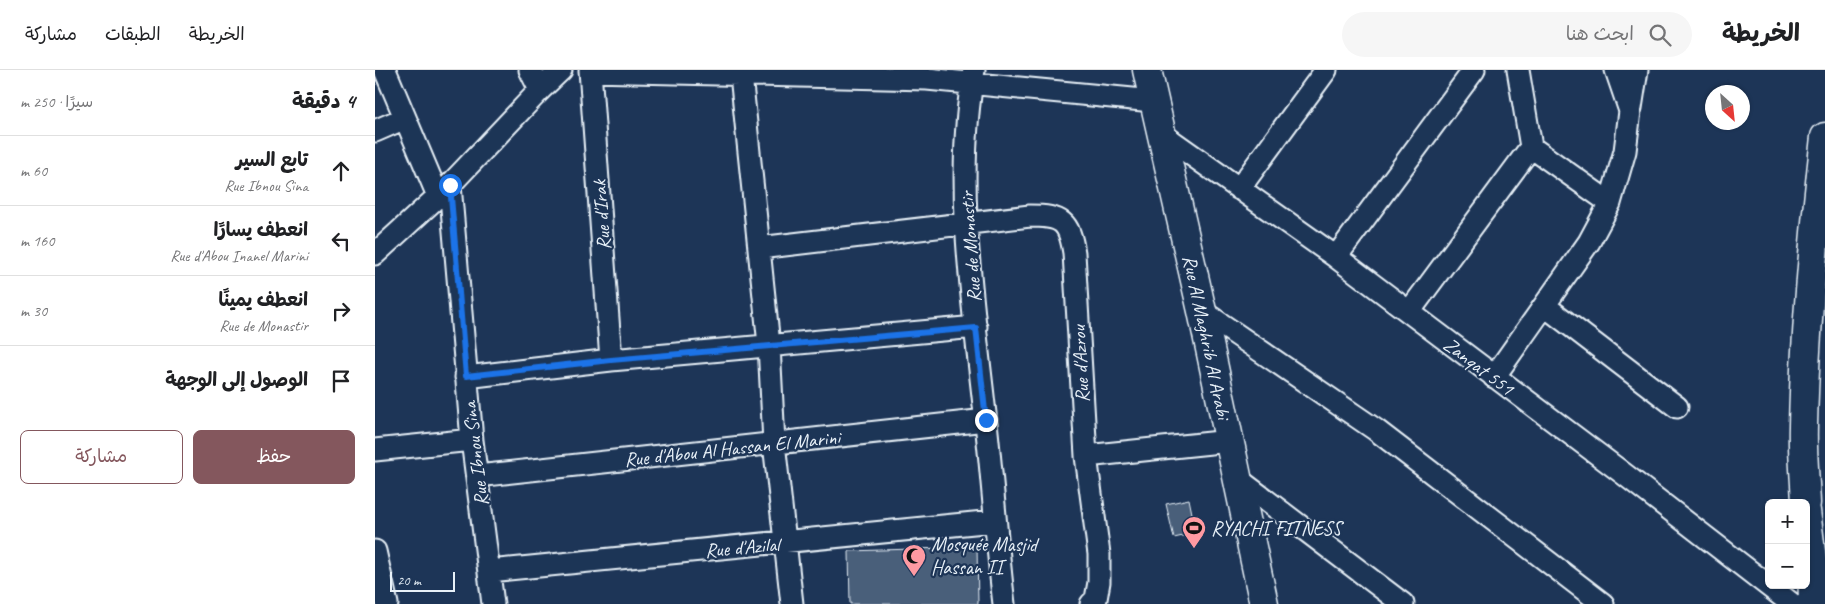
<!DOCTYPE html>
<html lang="ar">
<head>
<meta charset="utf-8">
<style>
  body { margin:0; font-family:Caveat,"Playpen Sans Arabic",sans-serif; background:#f6f6f6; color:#202124; direction:rtl }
  .controls { position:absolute; right:15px; bottom:15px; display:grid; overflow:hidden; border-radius:8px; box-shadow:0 1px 4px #0004 }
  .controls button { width:45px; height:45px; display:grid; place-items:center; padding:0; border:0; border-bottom:1px solid #e0e0e0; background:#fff; color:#202124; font:25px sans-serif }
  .compass { position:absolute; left:1330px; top:15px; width:45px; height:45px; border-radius:50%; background:#fff; box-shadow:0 1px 4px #0004; rotate:153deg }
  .scale { position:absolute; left:15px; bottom:12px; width:65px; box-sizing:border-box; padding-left:5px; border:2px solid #e8f1f8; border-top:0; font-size:14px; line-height:18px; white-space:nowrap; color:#e8f1f8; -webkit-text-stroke:4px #1d3557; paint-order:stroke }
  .stop { position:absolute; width:15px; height:15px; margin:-11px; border:4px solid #1a73e8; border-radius:50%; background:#fff }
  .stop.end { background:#1a73e8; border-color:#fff; box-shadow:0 1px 5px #0008 }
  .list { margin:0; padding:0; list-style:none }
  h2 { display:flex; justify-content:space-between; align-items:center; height:65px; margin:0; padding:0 20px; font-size:21px }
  h2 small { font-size:16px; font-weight:400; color:#757577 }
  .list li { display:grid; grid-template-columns:32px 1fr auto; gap:15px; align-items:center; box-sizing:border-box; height:70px; padding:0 20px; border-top:1px solid #e0e0e0 }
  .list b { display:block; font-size:19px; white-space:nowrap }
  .list p { margin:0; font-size:16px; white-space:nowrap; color:#757577 }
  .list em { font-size:16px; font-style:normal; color:#757577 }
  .actions { display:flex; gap:10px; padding:15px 20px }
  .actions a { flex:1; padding:11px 0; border:1px solid #84575d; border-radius:8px; text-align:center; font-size:18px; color:#84575d }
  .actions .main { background:#84575d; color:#fff }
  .icon { flex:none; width:28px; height:28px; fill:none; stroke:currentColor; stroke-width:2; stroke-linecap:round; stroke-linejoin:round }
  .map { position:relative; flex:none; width:1450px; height:534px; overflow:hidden; direction:ltr }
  header { display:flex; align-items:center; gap:30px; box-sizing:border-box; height:70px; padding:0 25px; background:#fff; border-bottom:1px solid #e0e0e0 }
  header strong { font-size:24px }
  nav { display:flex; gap:28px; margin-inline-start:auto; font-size:18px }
  .search { width:350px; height:45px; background:#f6f6f6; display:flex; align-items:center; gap:12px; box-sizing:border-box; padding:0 18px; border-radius:28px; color:#757577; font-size:19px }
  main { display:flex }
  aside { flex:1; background:#fff }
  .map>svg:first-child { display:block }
  .building { fill:#495e7a; stroke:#e8f1f8 }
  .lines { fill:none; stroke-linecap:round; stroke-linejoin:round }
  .street-casing { stroke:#e8f1f8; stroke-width:25 }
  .secondary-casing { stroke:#e8f1f8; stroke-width:31 }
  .street { stroke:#1d3557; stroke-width:21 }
  .secondary { stroke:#1d3557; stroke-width:28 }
  .route { stroke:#1a73e8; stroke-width:6 }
  .labels { text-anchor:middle; stroke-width:4.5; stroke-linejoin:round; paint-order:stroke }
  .street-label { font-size:20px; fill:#e8f1f8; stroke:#1d3557 }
  .poi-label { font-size:20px; fill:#e8f1f8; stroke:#1d3557; text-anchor:start }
</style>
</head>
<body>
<header>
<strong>الخريطة</strong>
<div class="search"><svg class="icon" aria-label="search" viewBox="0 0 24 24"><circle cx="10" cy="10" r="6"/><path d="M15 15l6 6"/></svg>ابحث هنا</div>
<nav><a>الخريطة</a><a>الطبقات</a><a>مشاركة</a></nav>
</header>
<main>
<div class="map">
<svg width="1450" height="534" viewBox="0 0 1450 534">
  <rect width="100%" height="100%" fill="#1d3557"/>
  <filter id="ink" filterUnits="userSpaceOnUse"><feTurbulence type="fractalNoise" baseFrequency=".02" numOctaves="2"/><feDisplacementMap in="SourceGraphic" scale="10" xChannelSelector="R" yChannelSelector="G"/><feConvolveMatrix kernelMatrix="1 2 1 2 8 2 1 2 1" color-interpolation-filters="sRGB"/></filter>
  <g filter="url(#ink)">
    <path class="building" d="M814,429L821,463L799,468L791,434Z
      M602,477L603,534H475L474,481Z"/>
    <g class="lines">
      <g class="street-casing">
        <path id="street" d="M10,0L63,126
          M155,0L165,20
          M215,0L236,290
          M599,0C579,107 597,227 609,335C617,401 621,468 629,534
          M1143,0L1156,77L1235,133
          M215,1L552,9L778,31
          M366,5L394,275L399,373L417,534
          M1256,38L1262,0
          M0,61L30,48
          M787,64L961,187L1249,404L1417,534
          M75,115L97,370L118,534
          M864,119L951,0
          M384,178L655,146C687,146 694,151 699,183L711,386L724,484V512L721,529L716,534
          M0,184L71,119L165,20L186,0
          M961,187L1099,0
          M1170,236L1302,337
          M827,241L1001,360L1228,534
          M1034,242L1156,77
          M91,307L236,290L601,257
          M1119,307L1214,172L1235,133L1250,81L1255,41L1241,0
          M0,380L97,370
          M711,386L855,371
          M102,406L611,350
          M863,409L1028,534
          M0,481L12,534
          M114,501L619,451"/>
      </g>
      <g class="secondary-casing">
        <path id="secondary" d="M772,0L827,241L889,534
          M1431,433C1430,407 1427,382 1428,356C1430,260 1439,163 1450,67
          M1431,441L1437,490L1438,534"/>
      </g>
      <use href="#street" class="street"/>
      <use href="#secondary" class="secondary"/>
    </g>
  </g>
  <g class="lines" filter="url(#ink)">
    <path class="route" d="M75,115L91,306L236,290L601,258L611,350"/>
  </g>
  <defs>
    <g id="stadium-pin" transform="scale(1.25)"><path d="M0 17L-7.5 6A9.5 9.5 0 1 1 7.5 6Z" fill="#ff9aa2" stroke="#1d3557"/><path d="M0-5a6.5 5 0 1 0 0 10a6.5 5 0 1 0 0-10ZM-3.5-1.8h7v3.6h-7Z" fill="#111"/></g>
    <g id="mosque-pin" transform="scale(1.25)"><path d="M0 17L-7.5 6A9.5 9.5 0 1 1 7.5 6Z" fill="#ff9aa2" stroke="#1d3557"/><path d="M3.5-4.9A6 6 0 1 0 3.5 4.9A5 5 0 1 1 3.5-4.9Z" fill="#111"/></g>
  </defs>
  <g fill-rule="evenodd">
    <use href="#stadium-pin" x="819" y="458"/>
    <use href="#mosque-pin" x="539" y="486"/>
  </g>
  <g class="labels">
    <g class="street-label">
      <text transform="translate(226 145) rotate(-94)" y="7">Rue d'Irak</text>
      <text transform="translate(595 177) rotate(-94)" y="7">Rue de Monastir</text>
      <text transform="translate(832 267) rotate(78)" y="7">Rue Al Maghrib Al Arabi</text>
      <text transform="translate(705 294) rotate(-93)" y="7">Rue d'Azrou</text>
      <text transform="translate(1104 296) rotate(37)" y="7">Zanqat 551</text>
      <text transform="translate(357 378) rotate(-6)" y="7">Rue d'Abou Al Hassan El Marini</text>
      <text transform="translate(100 384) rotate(-97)" y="7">Rue Ibnou Sina</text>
      <text transform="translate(367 477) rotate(-5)" y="7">Rue d'Azilal</text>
    </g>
    <g class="poi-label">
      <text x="836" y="465">RYACHI FITNESS</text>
      <text x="556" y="481">Mosquée Masjid<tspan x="556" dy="23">Hassan II</tspan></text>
    </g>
  </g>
</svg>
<div class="controls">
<button>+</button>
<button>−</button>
</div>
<svg class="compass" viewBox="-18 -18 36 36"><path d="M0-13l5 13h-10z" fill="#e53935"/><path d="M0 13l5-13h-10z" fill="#757577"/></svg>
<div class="scale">20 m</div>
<div class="stop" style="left:75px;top:115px"></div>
<div class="stop end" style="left:611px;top:350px"></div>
</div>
<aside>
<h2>4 دقيقة<small>سيرًا · 250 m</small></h2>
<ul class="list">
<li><svg class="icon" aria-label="ahead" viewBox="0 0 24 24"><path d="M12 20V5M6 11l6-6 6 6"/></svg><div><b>تابع السير</b><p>Rue Ibnou Sina</p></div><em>60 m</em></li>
<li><svg class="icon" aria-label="left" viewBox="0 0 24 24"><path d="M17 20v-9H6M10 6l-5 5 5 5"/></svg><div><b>انعطف يسارًا</b><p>Rue d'Abou Inanel Marini</p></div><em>160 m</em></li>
<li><svg class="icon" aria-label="right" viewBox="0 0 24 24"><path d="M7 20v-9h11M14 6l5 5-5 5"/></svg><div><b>انعطف يمينًا</b><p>Rue de Monastir</p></div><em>30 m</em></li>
<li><svg class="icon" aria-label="arrive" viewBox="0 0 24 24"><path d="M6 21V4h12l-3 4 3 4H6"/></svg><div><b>الوصول إلى الوجهة</b></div></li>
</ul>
<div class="actions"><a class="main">حفظ</a><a>مشاركة</a></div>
</aside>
</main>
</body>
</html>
